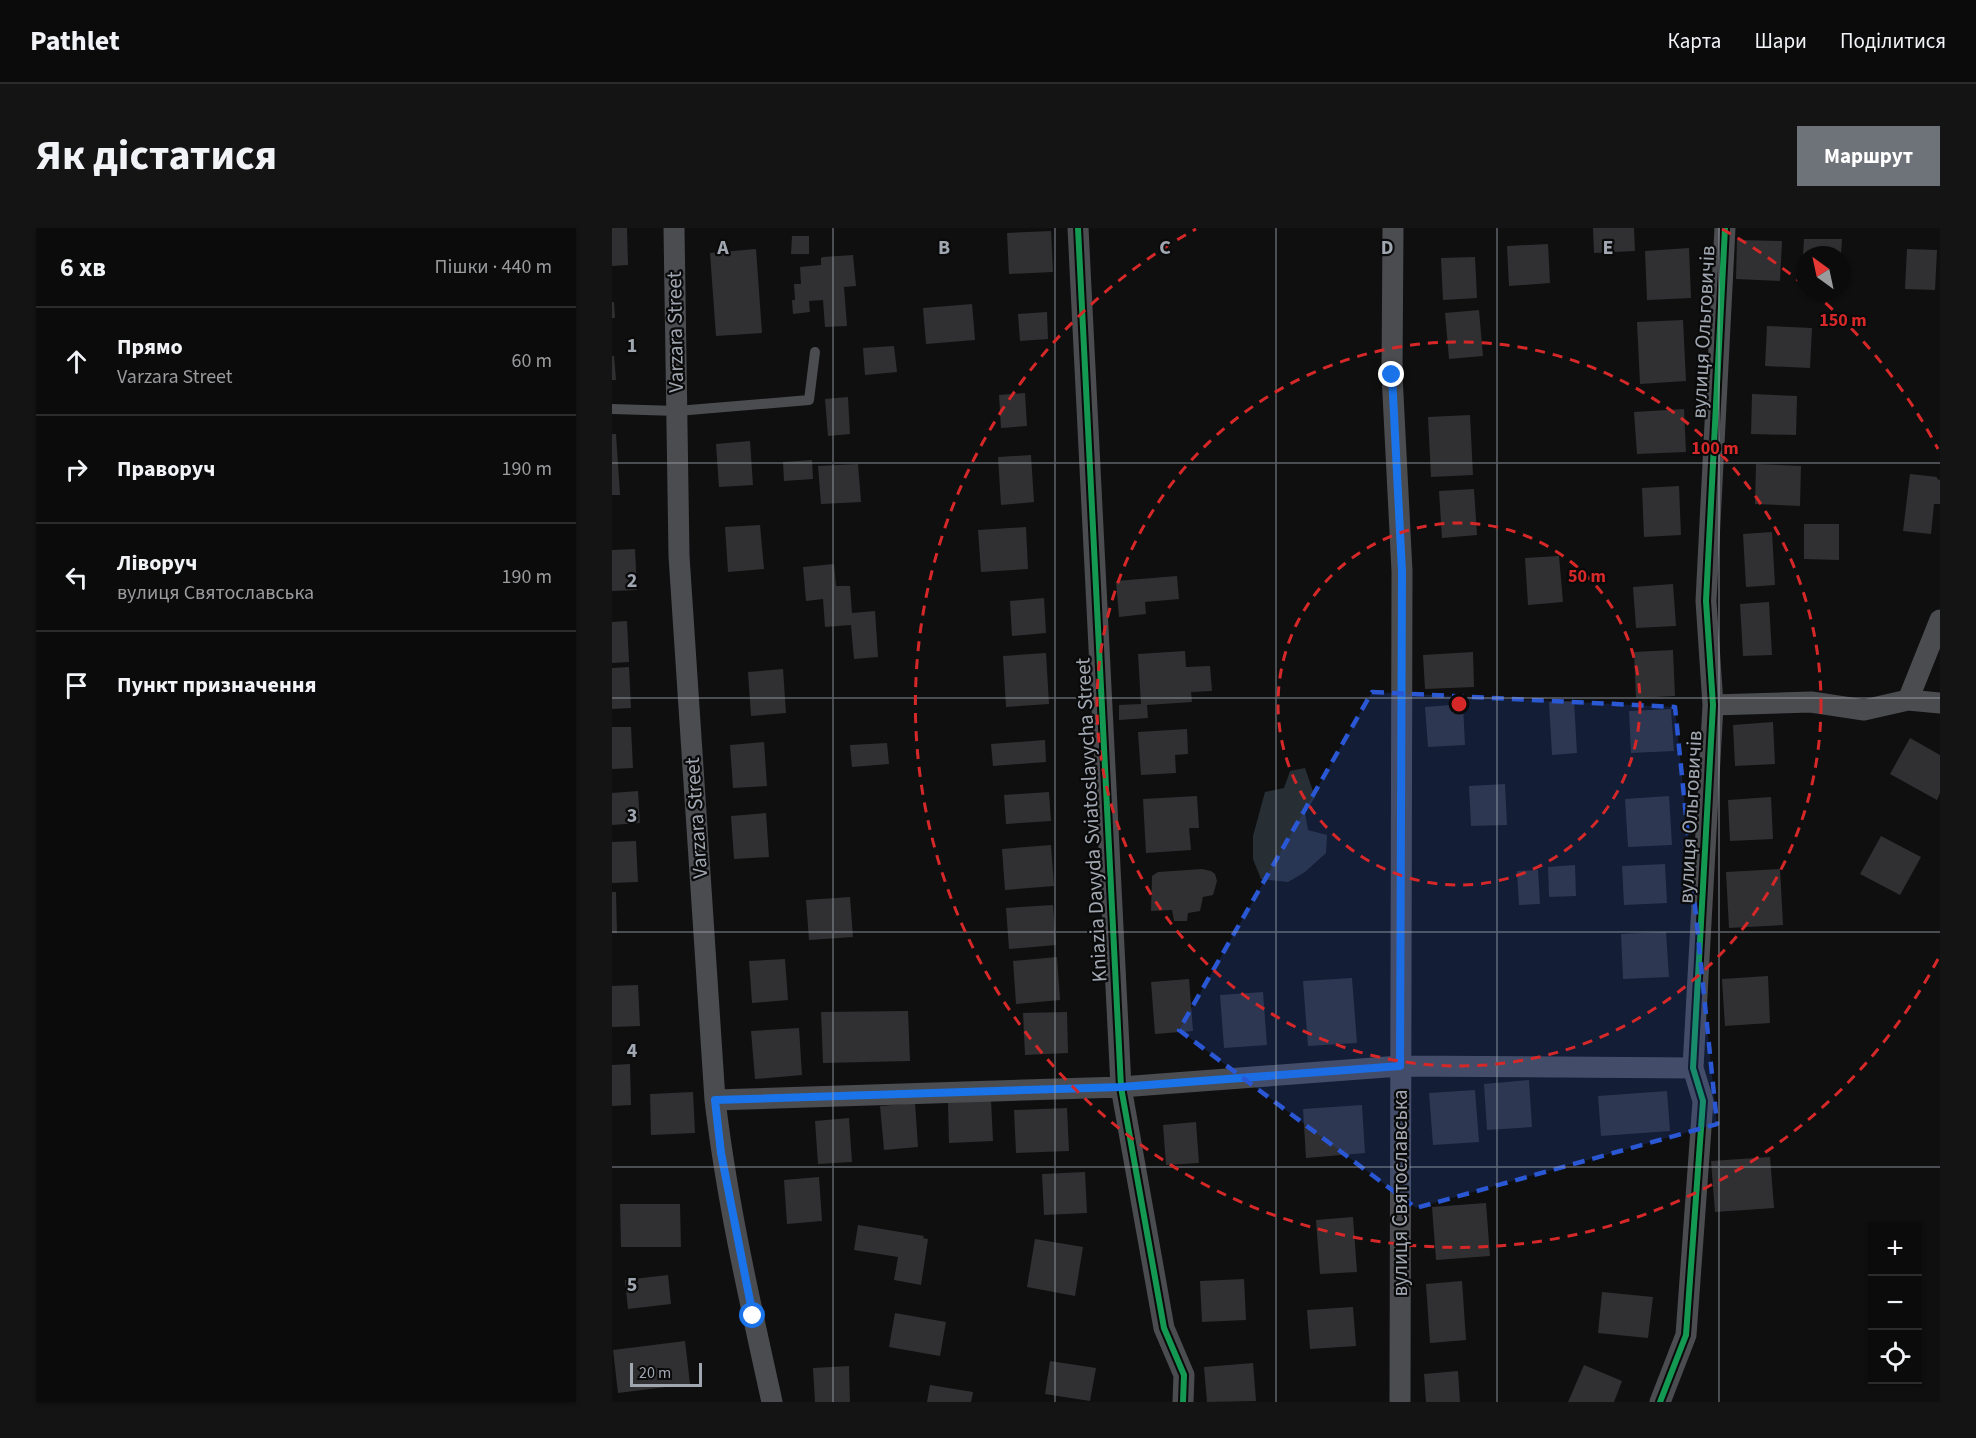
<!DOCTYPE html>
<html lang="uk">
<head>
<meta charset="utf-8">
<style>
  body { margin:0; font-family:"Source Sans 3",sans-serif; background:#141415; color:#f1f3f6 }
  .controls { position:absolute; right:18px; bottom:18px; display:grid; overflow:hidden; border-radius:0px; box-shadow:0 2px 4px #0004 }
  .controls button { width:54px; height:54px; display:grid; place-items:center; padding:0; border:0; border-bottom:2px solid #2b2b2d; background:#0b0b0c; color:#f1f3f6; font:30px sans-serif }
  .compass { position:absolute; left:1184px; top:18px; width:54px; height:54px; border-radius:50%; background:#0b0b0c; box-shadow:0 2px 4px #0004; rotate:327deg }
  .scale { position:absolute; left:18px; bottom:15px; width:72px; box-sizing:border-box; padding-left:6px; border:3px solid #a1a7b1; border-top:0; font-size:16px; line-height:21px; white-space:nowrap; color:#a1a7b1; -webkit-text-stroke:4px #0a0a0b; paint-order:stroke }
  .stop { position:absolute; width:18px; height:18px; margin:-14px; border:4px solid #1a73e8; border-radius:50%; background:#fff }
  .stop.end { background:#1a73e8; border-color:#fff; box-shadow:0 2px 6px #0008 }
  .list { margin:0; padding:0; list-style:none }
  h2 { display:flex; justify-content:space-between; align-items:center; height:78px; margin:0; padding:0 24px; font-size:26px }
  h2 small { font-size:20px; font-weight:400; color:#9a9b9d }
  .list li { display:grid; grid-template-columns:39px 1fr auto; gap:18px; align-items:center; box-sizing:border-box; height:108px; padding:0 24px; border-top:2px solid #2b2b2d }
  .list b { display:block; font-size:22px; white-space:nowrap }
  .list p { margin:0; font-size:20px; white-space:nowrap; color:#9a9b9d }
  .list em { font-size:20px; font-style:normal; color:#9a9b9d }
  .icon { flex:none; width:33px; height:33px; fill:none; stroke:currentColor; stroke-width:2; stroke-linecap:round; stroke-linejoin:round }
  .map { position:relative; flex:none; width:1328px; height:1174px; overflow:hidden; border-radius:0px }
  header { display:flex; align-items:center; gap:36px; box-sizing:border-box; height:84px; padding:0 30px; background:#0b0b0c; border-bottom:2px solid #2b2b2d }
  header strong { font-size:28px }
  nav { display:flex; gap:33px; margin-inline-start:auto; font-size:21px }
  .intro { display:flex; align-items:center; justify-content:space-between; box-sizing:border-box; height:144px; padding:0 36px }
  h1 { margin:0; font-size:42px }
  .button { padding:15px 27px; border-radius:0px; background:#6e7279; color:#fff; font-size:21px; font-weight:700 }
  main { display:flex; gap:36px; padding:0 36px }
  aside { flex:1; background:#0b0b0c; border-radius:0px; box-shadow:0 2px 4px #0004 }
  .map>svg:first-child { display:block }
  .water { fill:#282f34 }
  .building { fill:#303032 }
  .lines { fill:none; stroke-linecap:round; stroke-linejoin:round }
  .service { stroke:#4a4c4f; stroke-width:10 }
  .minor { stroke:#4a4c4f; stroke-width:21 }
  .cycleway-casing { stroke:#0a0a0b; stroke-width:10 }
  .cycleway { stroke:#139951; stroke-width:6 }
  .route { stroke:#1a73e8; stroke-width:8 }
  .marked { fill:#2a57d4; fill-opacity:0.2; stroke:#2a57d4; stroke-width:4.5; stroke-dasharray:12 8; stroke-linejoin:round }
  .grid { fill:none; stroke:#a1a7b1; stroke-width:1.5; stroke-opacity:0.55 }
  .ring { fill:none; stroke:#d62828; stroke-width:3; stroke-dasharray:10 8 }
  .labels { text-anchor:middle; stroke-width:4.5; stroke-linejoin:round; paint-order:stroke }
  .street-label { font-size:21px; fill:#a1a7b1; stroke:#0a0a0b }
  .grid-label { font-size:20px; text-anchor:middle; font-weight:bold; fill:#a1a7b1; stroke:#0a0a0b; stroke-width:4.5; stroke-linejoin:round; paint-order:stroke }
  .centre { fill:#d62828; stroke:#0a0a0b; stroke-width:3 }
  .ring-label { font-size:18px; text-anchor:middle; font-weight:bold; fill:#d62828; stroke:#0a0a0b; stroke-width:4.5; stroke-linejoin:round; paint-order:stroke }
</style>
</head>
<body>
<header>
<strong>Pathlet</strong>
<nav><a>Карта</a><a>Шари</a><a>Поділитися</a></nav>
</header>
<div class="intro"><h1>Як дістатися</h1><a class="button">Маршрут</a></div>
<main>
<aside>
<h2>6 хв<small>Пішки · 440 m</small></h2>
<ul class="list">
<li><svg class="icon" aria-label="ahead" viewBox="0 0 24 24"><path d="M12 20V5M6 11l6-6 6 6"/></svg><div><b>Прямо</b><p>Varzara Street</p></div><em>60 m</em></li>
<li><svg class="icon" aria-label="right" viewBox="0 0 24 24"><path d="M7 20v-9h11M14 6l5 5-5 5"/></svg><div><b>Праворуч</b></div><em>190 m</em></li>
<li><svg class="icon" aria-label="left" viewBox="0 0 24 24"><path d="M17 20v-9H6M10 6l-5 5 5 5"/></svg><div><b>Ліворуч</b><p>вулиця Святославська</p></div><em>190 m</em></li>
<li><svg class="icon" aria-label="arrive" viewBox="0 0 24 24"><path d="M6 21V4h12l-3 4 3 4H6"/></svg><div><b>Пункт призначення</b></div></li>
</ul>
</aside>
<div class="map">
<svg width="1328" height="1174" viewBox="0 0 1328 1174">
  <rect width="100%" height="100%" fill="#0f0f10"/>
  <path class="water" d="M693,540L703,569L693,585L696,602L715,607L714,625L693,644L676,654L649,651L641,631V608L653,564L672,560L678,543Z"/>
  <path class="building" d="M0,0H15L16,37L0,38Z
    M981,0H1022L1023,23L982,25Z
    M439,3L441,44L397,46L395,5Z
    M180,8H197V26H179Z
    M1192,11H1230L1229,27H1191Z
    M1125,12L1170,13L1168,53L1124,51Z
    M936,16L938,55L897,58L895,18Z
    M1077,20L1079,70L1035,72L1033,23Z
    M144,21L150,105L104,108L98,25Z
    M1295,21L1325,22L1323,62L1293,61Z
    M241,27L244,58L232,59L235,98L213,99L211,72L197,73L198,84L181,86L180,72H183L182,56H189L188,39L209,37V30L211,29Z
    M863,29L865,70L831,72L829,30Z
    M0,74H2L3,90H0Z
    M360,76L363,112L314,116L311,80Z
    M867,82L871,128L837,131L833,85Z
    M435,84L436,111L408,113L406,86Z
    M1071,92L1074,153L1028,156L1025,94Z
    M1155,98L1200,100L1198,140L1153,138Z
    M282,118L285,144L253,147L251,120Z
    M0,128H2L4,152H0Z
    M413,165L415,198L389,200L387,167Z
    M1140,166L1185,168L1184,207L1139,206Z
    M236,169L238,206L216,208L213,171Z
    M1072,181L1074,224L1025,226L1022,184Z
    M858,187L861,247L819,249L816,189Z
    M0,206H4L8,267H0Z
    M138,213L141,257L107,259L104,216Z
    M419,227L422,274L389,277L386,229Z
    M200,232L201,251L172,253L171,234Z
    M246,236L249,274L209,276L206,238Z
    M1144,236L1189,238L1188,278L1143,276Z
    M1298,246L1325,249V251L1328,252V276H1322L1319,306L1291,303Z
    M1067,258L1069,307L1032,309L1030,260Z
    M862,261L865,307L830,310L827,263Z
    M1192,296H1227V332L1192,331Z
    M148,297L152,341L116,344L113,299Z
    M414,299L416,341L369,344L366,302Z
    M1160,304L1163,357L1134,359L1131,306Z
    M23,321L25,362L0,363V322Z
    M947,328L951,374L916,377L913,330Z
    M222,336L224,358H238L240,385L263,383L266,429L242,431L239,397L213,399L211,371L194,373L191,339Z
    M565,348L567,371L533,374L534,386L507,389L504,353Z
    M1061,356L1064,398L1024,400L1021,359Z
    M432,370L434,405L400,408L398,373Z
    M1157,374L1160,427L1131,428L1128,376Z
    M15,393L17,434L0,435V394Z
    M1061,422L1063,468L1024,470L1022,424Z
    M573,423L574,439L598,438L600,463L579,464L580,474L535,477L536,490L507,492V477L529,476L526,426Z
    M861,424L862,459L813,461L811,427Z
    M434,425L437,476L394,479L391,428Z
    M17,439L19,480L0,481V440Z
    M171,441L174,485L139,488L136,444Z
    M962,473L965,525L940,527L937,474Z
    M851,476L853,517L816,519L813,479Z
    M1059,481L1062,523L1019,525L1017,483Z
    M1161,494L1163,536L1123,538L1121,497Z
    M0,499H19L21,540L0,541Z
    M575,501L576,526L563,527L564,545L529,547L526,504Z
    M1298,510L1328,527V565L1325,572L1278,546Z
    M433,512L434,534L381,538L379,516Z
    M152,514L155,558L121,560L118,517Z
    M275,515L277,536L240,539L238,517Z
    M893,556L895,597L859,598L857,558Z
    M26,563L28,595L0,597V565Z
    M437,564L439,593L394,596L392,567Z
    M585,568L587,600H577L579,622L534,625L531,571Z
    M1057,568L1060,617L1016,619L1013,571Z
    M1159,569L1161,611L1118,613L1116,572Z
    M154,585L157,629L122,631L119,588Z
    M1269,608L1309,629L1288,667L1248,646Z
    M24,613L26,654L0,655V614Z
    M439,617L442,658L393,662L390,621Z
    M1053,636L1055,675L1012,677L1010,638Z
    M963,637L964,668L937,669L936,639Z
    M590,641L599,643L603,646L605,653L601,667L591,669L588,683L576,685L575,693H562L560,682L539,683L540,648L546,644Z
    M1168,641L1171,697L1117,700L1114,644Z
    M926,642L928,676L907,677L905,643Z
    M0,664H4L5,705H0Z
    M238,669L241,709L197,712L194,672Z
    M441,677L444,717L397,721L394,680Z
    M1054,704L1057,749L1011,751L1009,706Z
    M445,729L448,772L404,776L401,733Z
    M173,731L176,772L140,775L137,733Z
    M1156,748L1158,795L1113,798L1110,751Z
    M740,750L745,815L696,818L691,753Z
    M577,751L581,803L543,806L539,754Z
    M26,757L28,798L0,799V758Z
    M651,764L655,817L612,820L608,767Z
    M296,783L298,833L211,835L209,784Z
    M455,784L456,825L413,827L411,785Z
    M187,800L190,847L143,851L139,803Z
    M18,836L19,877L0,878V837Z
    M917,852L920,899L875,902L872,856Z
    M863,862L867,914L821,917L817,865Z
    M1055,863L1058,903L989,908L986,868Z
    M81,864L83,905L39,907L38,866Z
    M379,872L381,913L337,915L336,874Z
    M303,875L306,919L272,922L268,878Z
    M750,877L753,925L694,930L691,881Z
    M455,880L457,923L404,925L402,882Z
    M237,890L240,934L206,936L203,893Z
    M584,894L587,935L554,937L551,897Z
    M1158,929L1162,980L1103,984L1099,933Z
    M473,944L475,985L432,987L430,946Z
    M207,949L210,993L175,996L172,952Z
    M874,975L878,1028L824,1032L820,979Z
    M8,976H68L69,1019H9Z
    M741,989L745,1044L708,1046L704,992Z
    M246,997L312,1008L311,1010L316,1011L309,1057L282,1052L286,1029L242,1022Z
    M423,1011L471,1019L463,1068L415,1059Z
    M56,1047L59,1076L16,1081L13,1052Z
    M632,1051L634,1092L590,1094L588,1053Z
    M850,1053L854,1112L818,1115L814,1056Z
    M990,1064L1041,1069L1036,1110L986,1105Z
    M741,1079L744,1118L698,1121L695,1082Z
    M283,1085L334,1094L328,1128L277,1119Z
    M73,1113L78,1156L6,1165L1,1122Z
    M438,1133L484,1140L478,1173L433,1166Z
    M641,1135L644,1173L595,1174L592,1139Z
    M972,1137L1010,1153L1002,1174H956Z
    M237,1138L238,1174H203L201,1140Z
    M846,1143L848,1174H814L812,1146Z
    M318,1157L361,1164L359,1174H315Z"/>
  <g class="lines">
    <path class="service" d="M0,181L65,183L197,172L203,124"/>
    <path class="minor" d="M62,0L67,328L103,872C115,974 138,1074 160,1174
      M466,0L509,859L552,1100L572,1147L571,1174
      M781,0L780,147L790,343L788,1174
      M1296,472L1328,392
      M1101,477L1199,474L1252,482L1296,472L1328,475
      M103,872L509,859L788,838L1081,840
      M1048,1174L1074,1107L1091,873L1081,840L1101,477L1094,373L1113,0"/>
    <g class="cycleway-casing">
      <path id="cycleway" d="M466,0L509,859L552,1100L572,1147L571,1174
        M1048,1174L1074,1107L1091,873L1081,840L1101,477L1094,373L1113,0"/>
    </g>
    <use href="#cycleway" class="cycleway"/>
  </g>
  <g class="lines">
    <path class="route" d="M141,1088L109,925L103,872L509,859L788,838L790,343L780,147"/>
  </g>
  <path class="marked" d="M760,464L1063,479L1105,896L804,980L567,802Z"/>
  <path class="grid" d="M221,0V1174M443,0V1174M664,0V1174M885,0V1174M1107,0V1174M0,235H1328M0,470H1328M0,704H1328M0,939H1328"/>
  <g class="ring">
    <circle cx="847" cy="476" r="181"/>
    <circle cx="847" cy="476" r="362"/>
    <path d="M1326 731A543 543 0 1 1 584 1M1110 1A543 543 0 0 1 1192 57M1200 63A543 543 0 0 1 1326 221"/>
  </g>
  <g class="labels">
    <g class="street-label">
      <text transform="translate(63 104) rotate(-91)" y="7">Varzara Street</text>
      <text transform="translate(1091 104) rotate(-87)" y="7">вулиця Ольговичів</text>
      <text transform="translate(1078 589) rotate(-87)" y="7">вулиця Ольговичів</text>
      <text transform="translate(84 590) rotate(-94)" y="7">Varzara Street</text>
      <text transform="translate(479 592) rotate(-93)" y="7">Kniazia Davyda Sviatoslavycha Street</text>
      <text transform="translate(788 965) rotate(-90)" y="7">вулиця Святославська</text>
    </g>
  </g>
  <g class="grid-label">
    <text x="111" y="26">A</text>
    <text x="332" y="26">B</text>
    <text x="553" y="26">C</text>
    <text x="775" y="26">D</text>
    <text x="996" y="26">E</text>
    <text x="20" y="124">1</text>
    <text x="20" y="359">2</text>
    <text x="20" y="594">3</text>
    <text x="20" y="829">4</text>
    <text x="20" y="1063">5</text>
  </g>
  <circle cx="847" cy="476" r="9" class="centre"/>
  <g class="ring-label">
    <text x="1231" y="98">150 m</text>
    <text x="1103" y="226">100 m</text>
    <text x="975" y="354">50 m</text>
  </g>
</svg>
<div class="controls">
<button>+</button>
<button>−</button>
<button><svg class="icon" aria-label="locate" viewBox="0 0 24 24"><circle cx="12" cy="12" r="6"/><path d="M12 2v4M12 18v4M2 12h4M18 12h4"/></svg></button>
</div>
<svg class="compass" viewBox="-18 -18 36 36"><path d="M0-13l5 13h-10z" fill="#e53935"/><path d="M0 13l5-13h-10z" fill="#9a9b9d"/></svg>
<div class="scale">20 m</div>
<div class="stop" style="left:141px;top:1088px"></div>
<div class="stop end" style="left:780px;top:147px"></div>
</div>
</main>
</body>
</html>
